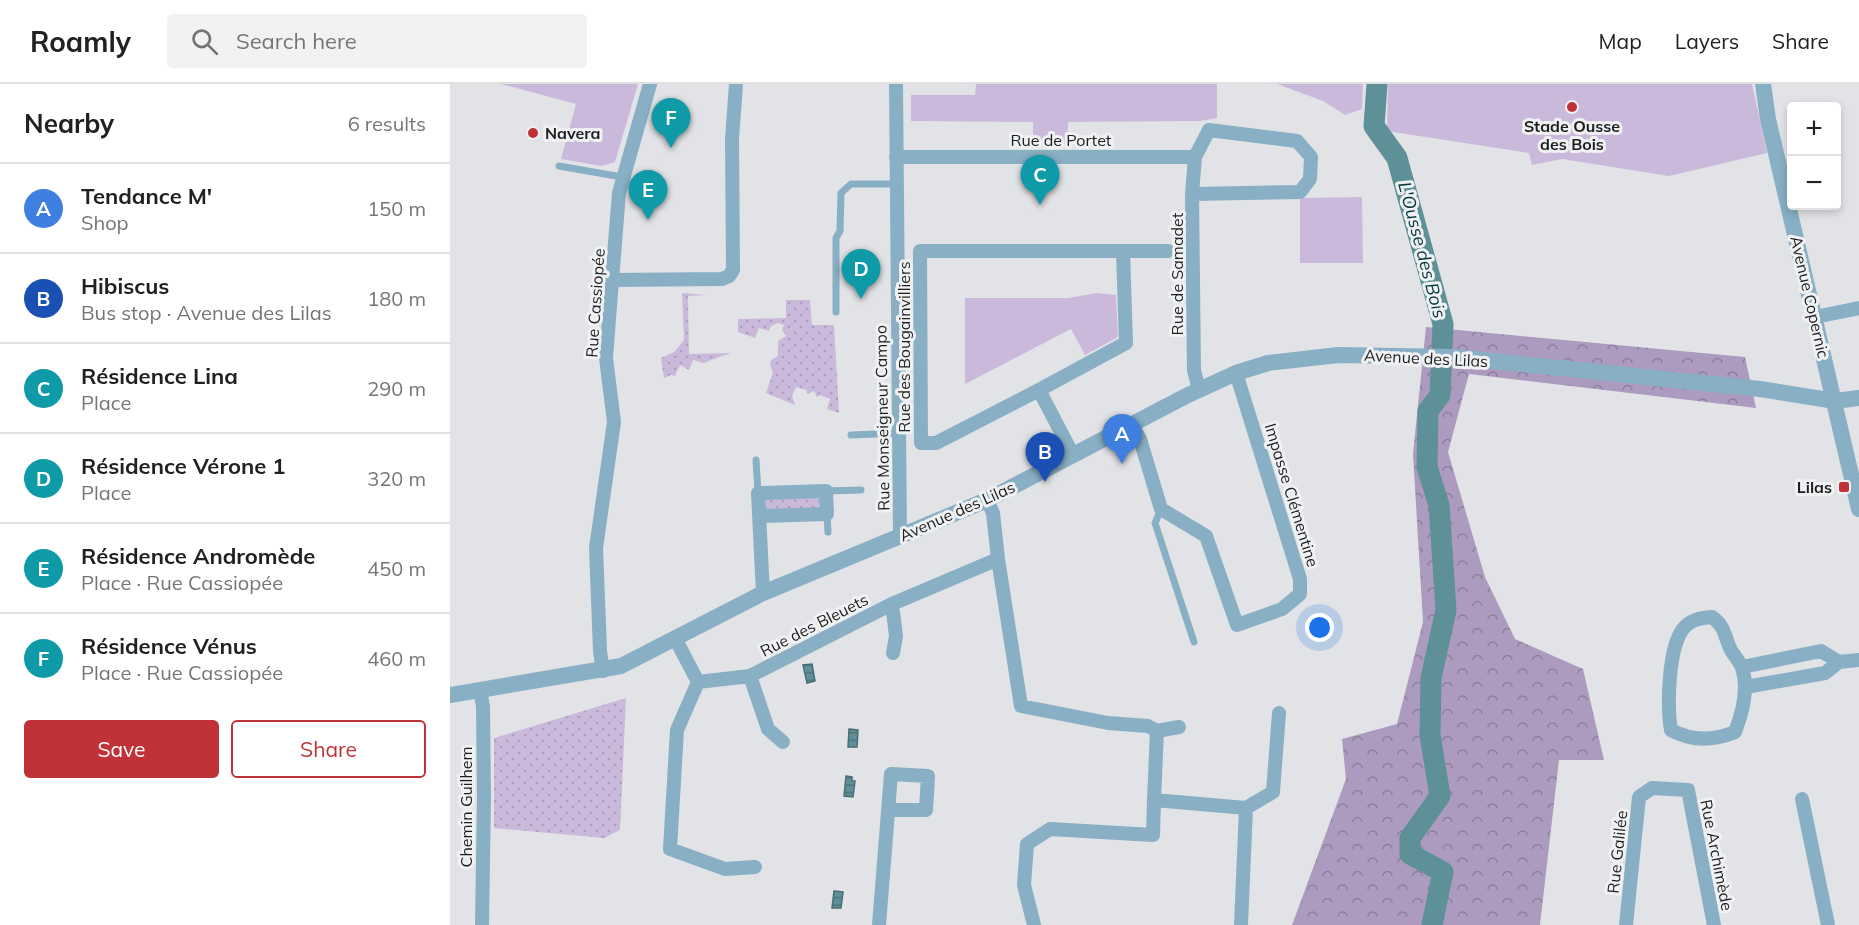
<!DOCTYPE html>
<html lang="en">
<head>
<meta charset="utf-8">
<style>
  body { margin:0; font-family:Mulish,sans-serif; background:#f2f2f2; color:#202124 }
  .controls { position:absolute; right:18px; top:18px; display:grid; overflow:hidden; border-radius:6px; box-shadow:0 3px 9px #0003 }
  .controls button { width:54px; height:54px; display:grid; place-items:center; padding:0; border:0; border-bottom:2px solid #e0e0e0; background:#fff; color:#202124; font:30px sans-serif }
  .you { position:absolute; left:870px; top:544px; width:21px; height:21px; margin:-15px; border:4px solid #fff; border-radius:50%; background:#1a73e8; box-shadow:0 0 0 9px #1a73e833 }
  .badge { display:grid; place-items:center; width:39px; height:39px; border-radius:50%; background:#c13238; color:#fff; font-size:20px; font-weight:700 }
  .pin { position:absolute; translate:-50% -50px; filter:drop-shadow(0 2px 3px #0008) }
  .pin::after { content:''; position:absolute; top:32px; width:21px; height:18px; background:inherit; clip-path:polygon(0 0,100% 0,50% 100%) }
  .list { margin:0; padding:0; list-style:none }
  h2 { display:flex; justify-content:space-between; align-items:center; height:78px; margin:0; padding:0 24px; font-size:26px }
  h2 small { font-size:20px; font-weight:400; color:#757577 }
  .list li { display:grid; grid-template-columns:39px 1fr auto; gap:18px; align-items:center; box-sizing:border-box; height:90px; padding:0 24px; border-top:2px solid #e0e0e0 }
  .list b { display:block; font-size:22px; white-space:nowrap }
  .list p { margin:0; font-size:20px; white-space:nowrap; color:#757577 }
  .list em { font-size:20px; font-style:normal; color:#757577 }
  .actions { display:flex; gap:12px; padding:18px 24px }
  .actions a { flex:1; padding:14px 0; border:2px solid #c13238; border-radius:6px; text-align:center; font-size:21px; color:#c13238 }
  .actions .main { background:#c13238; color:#fff }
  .icon { flex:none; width:33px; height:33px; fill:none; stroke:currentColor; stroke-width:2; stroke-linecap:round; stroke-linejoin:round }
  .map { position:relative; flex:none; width:1409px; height:841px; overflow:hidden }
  header { display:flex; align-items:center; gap:36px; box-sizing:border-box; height:84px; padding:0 30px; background:#fff; border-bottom:2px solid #e0e0e0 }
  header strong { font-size:28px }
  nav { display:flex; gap:33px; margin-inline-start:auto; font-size:21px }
  .search { width:420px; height:54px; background:#f2f2f2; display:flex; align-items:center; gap:15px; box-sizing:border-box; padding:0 21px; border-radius:6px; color:#757577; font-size:22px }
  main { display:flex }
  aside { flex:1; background:#fff }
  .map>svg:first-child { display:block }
  .grass { fill:url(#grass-dots) }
  .forest { fill:url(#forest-crowns) }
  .park { fill:#cbb9dc }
  .water { fill:url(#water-rules); stroke:#4a6e73; stroke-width:1.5 }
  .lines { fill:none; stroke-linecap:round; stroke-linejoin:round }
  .river { stroke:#5d9097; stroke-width:21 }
  .service { stroke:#88afc4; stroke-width:7 }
  .minor { stroke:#88afc4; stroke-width:14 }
  .tertiary { stroke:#88afc4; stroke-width:16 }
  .poi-dot { fill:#c13238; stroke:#eff1f3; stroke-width:2 }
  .labels { text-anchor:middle; stroke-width:6; stroke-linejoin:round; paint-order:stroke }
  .poi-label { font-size:16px; font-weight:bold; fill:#1d1e1f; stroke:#eff1f3 }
  .street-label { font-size:16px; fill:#1d1e1f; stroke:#eff1f3 }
  .water-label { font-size:18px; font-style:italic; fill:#01363c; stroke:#eff1f3 }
</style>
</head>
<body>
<header>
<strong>Roamly</strong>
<div class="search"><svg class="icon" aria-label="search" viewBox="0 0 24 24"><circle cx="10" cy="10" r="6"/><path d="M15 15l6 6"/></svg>Search here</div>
<nav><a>Map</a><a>Layers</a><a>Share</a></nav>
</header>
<main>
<aside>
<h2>Nearby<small>6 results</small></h2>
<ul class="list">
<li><span class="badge" style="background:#3f7fe0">A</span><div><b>Tendance M'</b><p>Shop</p></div><em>150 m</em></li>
<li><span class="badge" style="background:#1a4fb4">B</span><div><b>Hibiscus</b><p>Bus stop · Avenue des Lilas</p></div><em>180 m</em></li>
<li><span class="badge" style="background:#0f9aa8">C</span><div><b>Résidence Lina</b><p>Place</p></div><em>290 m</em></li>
<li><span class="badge" style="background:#0f9aa8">D</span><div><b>Résidence Vérone 1</b><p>Place</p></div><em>320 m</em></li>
<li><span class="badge" style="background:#0f9aa8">E</span><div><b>Résidence Andromède</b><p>Place · Rue Cassiopée</p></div><em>450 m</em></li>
<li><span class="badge" style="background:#0f9aa8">F</span><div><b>Résidence Vénus</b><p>Place · Rue Cassiopée</p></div><em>460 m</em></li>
</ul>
<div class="actions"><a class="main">Save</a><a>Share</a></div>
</aside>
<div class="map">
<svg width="1409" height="841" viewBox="0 0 1409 841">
  <defs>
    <pattern id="grass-dots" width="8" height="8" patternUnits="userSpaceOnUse" patternTransform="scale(1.5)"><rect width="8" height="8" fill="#cbb9dc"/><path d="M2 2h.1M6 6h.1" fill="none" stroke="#ae9fbc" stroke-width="1.8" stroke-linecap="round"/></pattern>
    <pattern id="forest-crowns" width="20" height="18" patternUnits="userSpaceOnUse" patternTransform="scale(1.5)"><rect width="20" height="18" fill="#ad9bbf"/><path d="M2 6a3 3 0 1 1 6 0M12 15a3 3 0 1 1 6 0" fill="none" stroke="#8c7e9b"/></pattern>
    <pattern id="water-rules" width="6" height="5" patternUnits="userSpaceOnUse" patternTransform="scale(1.5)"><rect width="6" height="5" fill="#5d9097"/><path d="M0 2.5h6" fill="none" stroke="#4c757b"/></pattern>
  </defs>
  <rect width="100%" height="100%" fill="#e1e3e6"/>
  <path class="grass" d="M232,209L256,211L238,212L239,270L281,269L253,279L243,276L239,286L230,281L225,292L221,291L214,294L211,274L224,268L234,256Z
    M336,216H360L362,241H384L389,329L377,325L380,315L370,311L367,313L364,307L358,310L356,306L346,303L342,312L345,321L316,309L323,288L320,281L321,276L328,272V257L336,252L332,246L334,241L328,239L321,242L319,247L309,244L305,254L288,248V235L336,234Z
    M371,410L374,424L315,428L314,415Z
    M176,614L170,746L154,754L44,744V654Z"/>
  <path class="forest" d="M976,243L1295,273L1306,324L1019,290L998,368L1035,493L1065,555L1133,585L1154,676H1109L1090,841H842L896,695L892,655L947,640L973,538L963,370Z"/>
  <path class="park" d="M51,0H188L165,78L151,82L111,75L126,20Z
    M526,0H767V34L749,37L618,38L617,60H583V38L461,37V11H525Z
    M827,0H913L912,25L895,31L873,17Z
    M938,0H1302L1317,69L1219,92L1112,75L1082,81L1079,69L937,47Z
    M912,113L913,179H850V114Z
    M647,209L666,211L668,253L635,271L621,245L515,300V214H618Z"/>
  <path class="water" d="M362,580L365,597L357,599L353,581Z
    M399,645L408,646L407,663H398Z
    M396,692L402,693V697H405L403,713L394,712Z
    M384,807L393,808L391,824H382Z"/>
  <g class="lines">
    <path class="river" d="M927,0L924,42L947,74L993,240L990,311L978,327L977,383L989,421L996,526L981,594L980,651L990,712L960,754V770L993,788L982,841"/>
    <path class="service" d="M109,82L172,93
      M386,228V154L390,147L391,109L401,100H446
      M401,351L449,349
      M306,376L308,409
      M376,407L411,406
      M711,425L705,439L744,558
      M377,430L378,448"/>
    <path class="minor" d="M446,0L450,452
      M446,73H745L759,46L847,57L861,73L860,95L850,108L742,110
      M745,73L742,110L744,286L749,306
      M673,167H718
      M162,196L272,195L279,192L283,186L282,55L286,0
      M1365,233L1409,224
      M589,306L486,359H471L470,167H673L676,259L589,306L623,371
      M682,341L690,355L711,425L756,452L787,541L832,525L850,510V495L786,289
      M537,416L543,429L548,475
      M309,432L377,430L376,407L308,409L313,509
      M442,520L446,552L443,569
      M1262,533C1275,542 1274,551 1280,564C1283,571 1290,577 1292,584C1299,604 1292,630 1285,648C1263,657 1241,657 1221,646C1217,622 1218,565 1233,545C1241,535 1251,534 1262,533Z
      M225,554L248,598L227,646L220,765L275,785L305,783
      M1292,583L1371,567L1389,578
      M153,587L150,567L146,464L164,338L156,274L162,196L169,109L200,0
      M300,592L318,645L333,658
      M248,598L300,592L442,520L548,475L571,622L658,639L698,642L707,647L704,716L796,724
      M1296,603L1375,589L1389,578L1409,576
      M30,606L33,622L34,712L32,841
      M707,647L729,643
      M1352,715L1378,841
      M429,841L441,690L478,692L476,726H439
      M584,841L574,801L577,760L600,745L703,751L704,716
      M791,841L796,724L823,708L829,629
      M1176,841L1189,713L1202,704L1238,706L1264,841"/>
    <path class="tertiary" d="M1313,0L1318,35L1409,425
      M0,611L171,582L313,509L537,416L738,311L786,289L818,279L888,271L1004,273L1310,305L1385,317L1409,314"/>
  </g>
  <g class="poi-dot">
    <circle cx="1122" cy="23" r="6"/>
    <circle cx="83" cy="49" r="6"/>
    <rect x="1388" y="397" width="12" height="12" rx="3"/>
  </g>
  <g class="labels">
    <g class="poi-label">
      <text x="1122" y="48">Stade Ousse<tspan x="1122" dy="18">des Bois</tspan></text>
      <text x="95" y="55" text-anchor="start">Navera</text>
      <text x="1382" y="409" text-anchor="end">Lilas</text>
    </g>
    <g class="street-label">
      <text x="611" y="62">Rue de Portet</text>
      <text transform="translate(727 190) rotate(-90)" y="6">Rue de Samadet</text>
      <text transform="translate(1360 213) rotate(77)" y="6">Avenue Copernic</text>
      <text transform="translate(145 219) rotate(-86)" y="6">Rue Cassiopée</text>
      <text transform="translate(454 263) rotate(-90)" y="6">Rue des Bougainvilliers</text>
      <text transform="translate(976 274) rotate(3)" y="6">Avenue des Lilas</text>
      <text transform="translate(432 334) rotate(-91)" y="6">Rue Monseigneur Campo</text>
      <text transform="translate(842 411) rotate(73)" y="6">Impasse Clémentine</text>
      <text transform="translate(507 427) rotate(-24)" y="6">Avenue des Lilas</text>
      <text transform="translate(364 541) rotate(-27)" y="6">Rue des Bleuets</text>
      <text transform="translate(16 723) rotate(-90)" y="6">Chemin Guilhem</text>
      <text transform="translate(1167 768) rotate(-84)" y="6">Rue Galilée</text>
      <text transform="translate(1267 771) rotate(79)" y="6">Rue Archimède</text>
    </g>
    <g class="water-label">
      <text transform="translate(972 166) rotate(75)" y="6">L'Ousse des Bois</text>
    </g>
  </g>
</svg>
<div class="controls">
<button>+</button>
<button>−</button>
</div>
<div class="you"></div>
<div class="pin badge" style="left:672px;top:380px;background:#3f7fe0">A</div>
<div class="pin badge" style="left:595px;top:398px;background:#1a4fb4">B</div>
<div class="pin badge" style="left:590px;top:121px;background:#0f9aa8">C</div>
<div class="pin badge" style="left:411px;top:215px;background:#0f9aa8">D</div>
<div class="pin badge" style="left:198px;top:136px;background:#0f9aa8">E</div>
<div class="pin badge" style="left:221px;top:64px;background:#0f9aa8">F</div>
</div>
</main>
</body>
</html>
